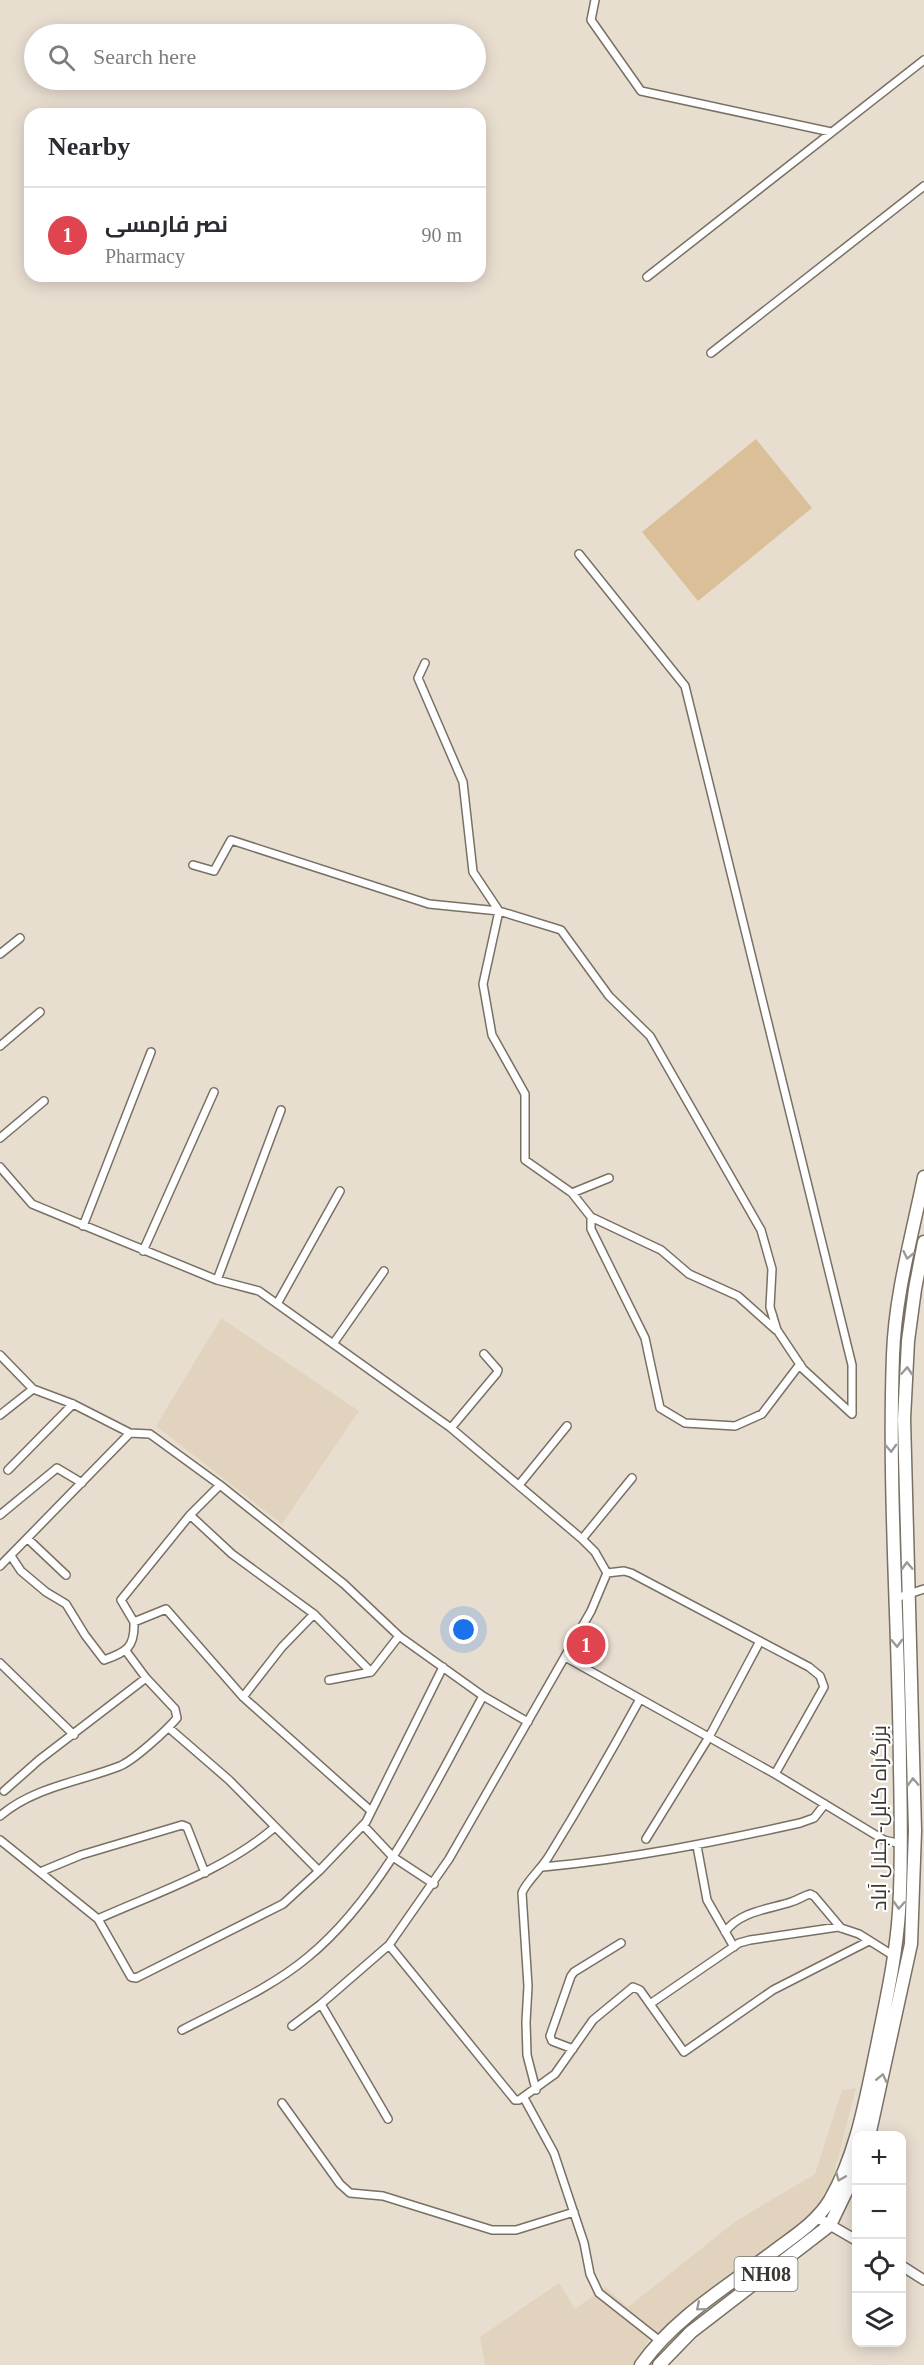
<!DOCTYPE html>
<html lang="en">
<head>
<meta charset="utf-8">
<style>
  body { margin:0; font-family:"Times New Roman",Cairo,serif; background:#f2f2f3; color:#2b2b33 }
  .controls { position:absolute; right:18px; bottom:18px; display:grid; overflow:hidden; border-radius:12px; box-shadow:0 3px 15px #0003 }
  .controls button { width:54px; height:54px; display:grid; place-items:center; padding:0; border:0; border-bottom:2px solid #e1e1e2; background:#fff; color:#2b2b33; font:30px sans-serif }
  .you { position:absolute; left:464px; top:1630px; width:21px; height:21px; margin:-15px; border:4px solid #fff; border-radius:50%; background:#1a73e8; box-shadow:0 0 0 9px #1a73e833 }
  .badge { display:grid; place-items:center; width:39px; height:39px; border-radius:50%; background:#725528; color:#fff; font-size:20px; font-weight:700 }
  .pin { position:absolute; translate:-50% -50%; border:3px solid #fff; box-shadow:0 2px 6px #0006 }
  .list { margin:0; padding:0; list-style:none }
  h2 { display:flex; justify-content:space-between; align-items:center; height:78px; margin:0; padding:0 24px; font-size:26px }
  h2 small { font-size:20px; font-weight:400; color:#7c7c81 }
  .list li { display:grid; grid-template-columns:39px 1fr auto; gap:18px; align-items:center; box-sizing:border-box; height:96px; padding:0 24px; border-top:2px solid #e1e1e2 }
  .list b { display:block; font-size:22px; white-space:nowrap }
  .list p { margin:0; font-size:20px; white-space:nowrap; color:#7c7c81 }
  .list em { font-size:20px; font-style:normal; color:#7c7c81 }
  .icon { flex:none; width:33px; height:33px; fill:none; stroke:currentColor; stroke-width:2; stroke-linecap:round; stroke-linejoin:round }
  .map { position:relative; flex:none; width:924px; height:2365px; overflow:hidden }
  .search { position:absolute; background:#fff; box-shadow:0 3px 15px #0003; left:24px; top:24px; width:462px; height:66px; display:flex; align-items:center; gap:15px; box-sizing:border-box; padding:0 21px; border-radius:33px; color:#7c7c81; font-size:22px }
  .panel { position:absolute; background:#fff; box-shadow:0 3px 15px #0003; left:24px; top:108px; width:462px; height:174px; border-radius:18px }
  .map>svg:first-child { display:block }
  .built { fill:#e2d3bf }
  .pitch { fill:#dbbf98 }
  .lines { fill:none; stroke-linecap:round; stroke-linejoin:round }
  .minor-casing { stroke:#787063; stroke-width:10 }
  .tertiary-casing { stroke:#787063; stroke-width:12 }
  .trunk-casing { stroke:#787063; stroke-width:15 }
  .minor { stroke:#fff; stroke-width:7 }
  .tertiary { stroke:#fff; stroke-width:9 }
  .trunk { stroke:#fff; stroke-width:12 }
  .oneway { stroke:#9c9a98 }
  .labels { text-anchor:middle; stroke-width:4.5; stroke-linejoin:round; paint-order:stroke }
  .shield { fill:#fff; stroke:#75726f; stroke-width:1.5 }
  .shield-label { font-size:20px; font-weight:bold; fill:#3a3631 }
  .street-label { font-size:21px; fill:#3a3631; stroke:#fff }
</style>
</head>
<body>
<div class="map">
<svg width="924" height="2365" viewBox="0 0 924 2365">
  <rect width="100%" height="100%" fill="#e8ded0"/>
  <path class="built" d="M221,1318L359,1411L282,1524L156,1426Z
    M856,2088L832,2181L816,2207L799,2226L709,2291L648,2341L633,2365H485L480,2337L559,2283L575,2309L605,2287L628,2307L736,2221L815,2174L842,2090Z"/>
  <path class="pitch" d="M756,439L812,508L698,601L642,532Z"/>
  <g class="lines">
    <g class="minor-casing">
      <path id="minor" d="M595,0L591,20L641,91L831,132
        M647,277L924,60
        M711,353L924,186
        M425,663L418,678L463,782L473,872L499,911L561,930L609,996L650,1036L761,1230L772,1269L770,1307L777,1330L803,1369L852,1414V1365L685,686L579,554
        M193,865L214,871L231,840L429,904L499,911L483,984L492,1035L525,1094V1160L572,1193L609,1178
        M0,954L20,938
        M0,1046L40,1012
        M0,1138L44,1101
        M0,1167L32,1204L217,1280L259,1291L451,1428L582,1539L595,1552L607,1573L591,1611L449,1859L389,1945L321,2004L292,2026
        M572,1193L591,1217L661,1250L689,1274L738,1296L776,1330
        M591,1217V1229L645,1338L660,1408L685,1423L735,1426L762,1414L800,1364
        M83,1226L151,1052
        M143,1251L214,1092
        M217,1280L281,1110
        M277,1304L340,1191
        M333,1344L384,1271
        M0,1355L33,1389L73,1404L130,1433L150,1434L220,1485L344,1584L399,1636L483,1696L528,1722
        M0,1415L33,1389
        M451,1428L497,1373L498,1370L484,1354
        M8,1470L73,1404
        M220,1485L190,1515L121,1600L134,1622L166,1609L243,1697L371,1811
        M519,1485L567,1426
        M0,1515L57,1468L82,1483
        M190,1515L232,1554L314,1614L371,1672
        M28,1539L66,1575
        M582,1539L632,1478
        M11,1556L21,1571L46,1592L66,1604L85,1635L104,1660C127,1652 135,1647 134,1622
        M0,1566L130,1433
        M607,1573L624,1571L631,1573L809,1667L820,1676L824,1687L775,1774
        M896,1598L924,1589
        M565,1657L775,1774L884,1840L897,1843L901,1847
        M0,1663L74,1735
        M329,1680L371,1672L399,1636
        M243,1697L282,1647L314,1614
        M169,1728L229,1780L319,1871
        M4,1791L39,1760L146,1678
        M0,1816C34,1787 79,1782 120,1766C134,1760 166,1731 177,1718L175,1709L146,1678L126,1651
        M363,1825L393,1857L434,1884
        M646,1839L709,1737L760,1641
        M0,1840L98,1919L131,1977L136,1978L283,1904L319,1871L366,1822L443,1667
        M697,1846L707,1900L734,1947
        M543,1867C630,1859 715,1842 800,1823L814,1818L825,1804
        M40,1872L81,1855L182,1825L187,1827L205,1873
        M98,1919C158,1892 224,1871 275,1827
        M725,1932C740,1911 770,1909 791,1902C798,1900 803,1896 810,1894L814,1896L841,1928
        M389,1945L515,2100H519L555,2074L593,2020L633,1987L640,1990L684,2052L773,1990L869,1941
        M321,2004L388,2119
        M650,2004L739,1943L750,1940L838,1927L859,1934L894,1956
        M182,2030C224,2008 271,1988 308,1957C384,1895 436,1781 483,1696
        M573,2049L552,2041L550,2036L571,1976L574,1972L621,1943
        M536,2090L527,2055L526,2022L528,1986L522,1893C525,1883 542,1868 549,1856C581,1804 611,1752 640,1699
        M524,2098L554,2153L584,2243L590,2274L599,2293L660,2341
        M282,2103L340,2184L350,2193L383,2196L492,2230H516L574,2212"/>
    </g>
    <g class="tertiary-casing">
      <path id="tertiary" d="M818,2218L856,2240
        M902,2266L924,2280"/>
    </g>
    <g class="trunk-casing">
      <path id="trunk" d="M869,2136L911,1944L915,1831L904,1419L908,1341L915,1289L924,1242
        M641,2365C674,2318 728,2286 773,2252C794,2236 816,2223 830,2200C857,2153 866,2098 877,2046C886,2001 896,1957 899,1912C902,1864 901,1817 900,1769C899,1631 888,1493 893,1355C895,1295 912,1236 924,1177
        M659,2365L691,2332L830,2225L856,2171"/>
    </g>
    <use href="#minor" class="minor"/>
    <use href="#tertiary" class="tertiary"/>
    <use href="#trunk" class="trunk"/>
  </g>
  <defs><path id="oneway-chevron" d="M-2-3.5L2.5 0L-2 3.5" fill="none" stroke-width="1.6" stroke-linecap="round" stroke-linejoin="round" transform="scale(1.5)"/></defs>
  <g class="oneway">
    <use href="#oneway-chevron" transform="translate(908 1255) rotate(102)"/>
    <use href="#oneway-chevron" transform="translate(907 1371) rotate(-87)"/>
    <use href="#oneway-chevron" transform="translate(891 1448) rotate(88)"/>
    <use href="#oneway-chevron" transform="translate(907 1566) rotate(-92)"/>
    <use href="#oneway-chevron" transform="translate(897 1643) rotate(88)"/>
    <use href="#oneway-chevron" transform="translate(913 1782) rotate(-92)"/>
    <use href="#oneway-chevron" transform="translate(899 1905) rotate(93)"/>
    <use href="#oneway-chevron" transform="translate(882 2078) rotate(-77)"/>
    <use href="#oneway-chevron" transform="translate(840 2177) rotate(112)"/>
    <use href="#oneway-chevron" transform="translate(700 2307) rotate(140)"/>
  </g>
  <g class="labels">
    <rect class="shield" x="734.5" y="2257" width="63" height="34" rx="4.5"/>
    <g class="shield-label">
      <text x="766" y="2281">NH08</text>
    </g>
    <g class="street-label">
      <text transform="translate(879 1818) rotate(-90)" y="7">بزرگراه کابل- جلال آباد</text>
    </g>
  </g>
</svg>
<div class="controls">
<button>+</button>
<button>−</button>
<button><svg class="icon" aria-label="locate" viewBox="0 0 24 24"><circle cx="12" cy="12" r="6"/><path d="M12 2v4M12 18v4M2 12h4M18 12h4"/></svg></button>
<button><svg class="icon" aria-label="layers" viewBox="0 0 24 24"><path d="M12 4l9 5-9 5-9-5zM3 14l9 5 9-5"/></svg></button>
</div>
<div class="you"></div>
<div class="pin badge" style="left:586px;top:1645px;background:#e0444e">1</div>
<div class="search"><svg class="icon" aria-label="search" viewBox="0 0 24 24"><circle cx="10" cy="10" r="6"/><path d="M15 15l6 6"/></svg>Search here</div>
<section class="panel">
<h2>Nearby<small></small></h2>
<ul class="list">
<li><span class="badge" style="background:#e0444e">1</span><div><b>نصر فارمسی</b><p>Pharmacy</p></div><em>90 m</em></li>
</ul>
</section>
</div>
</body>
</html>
